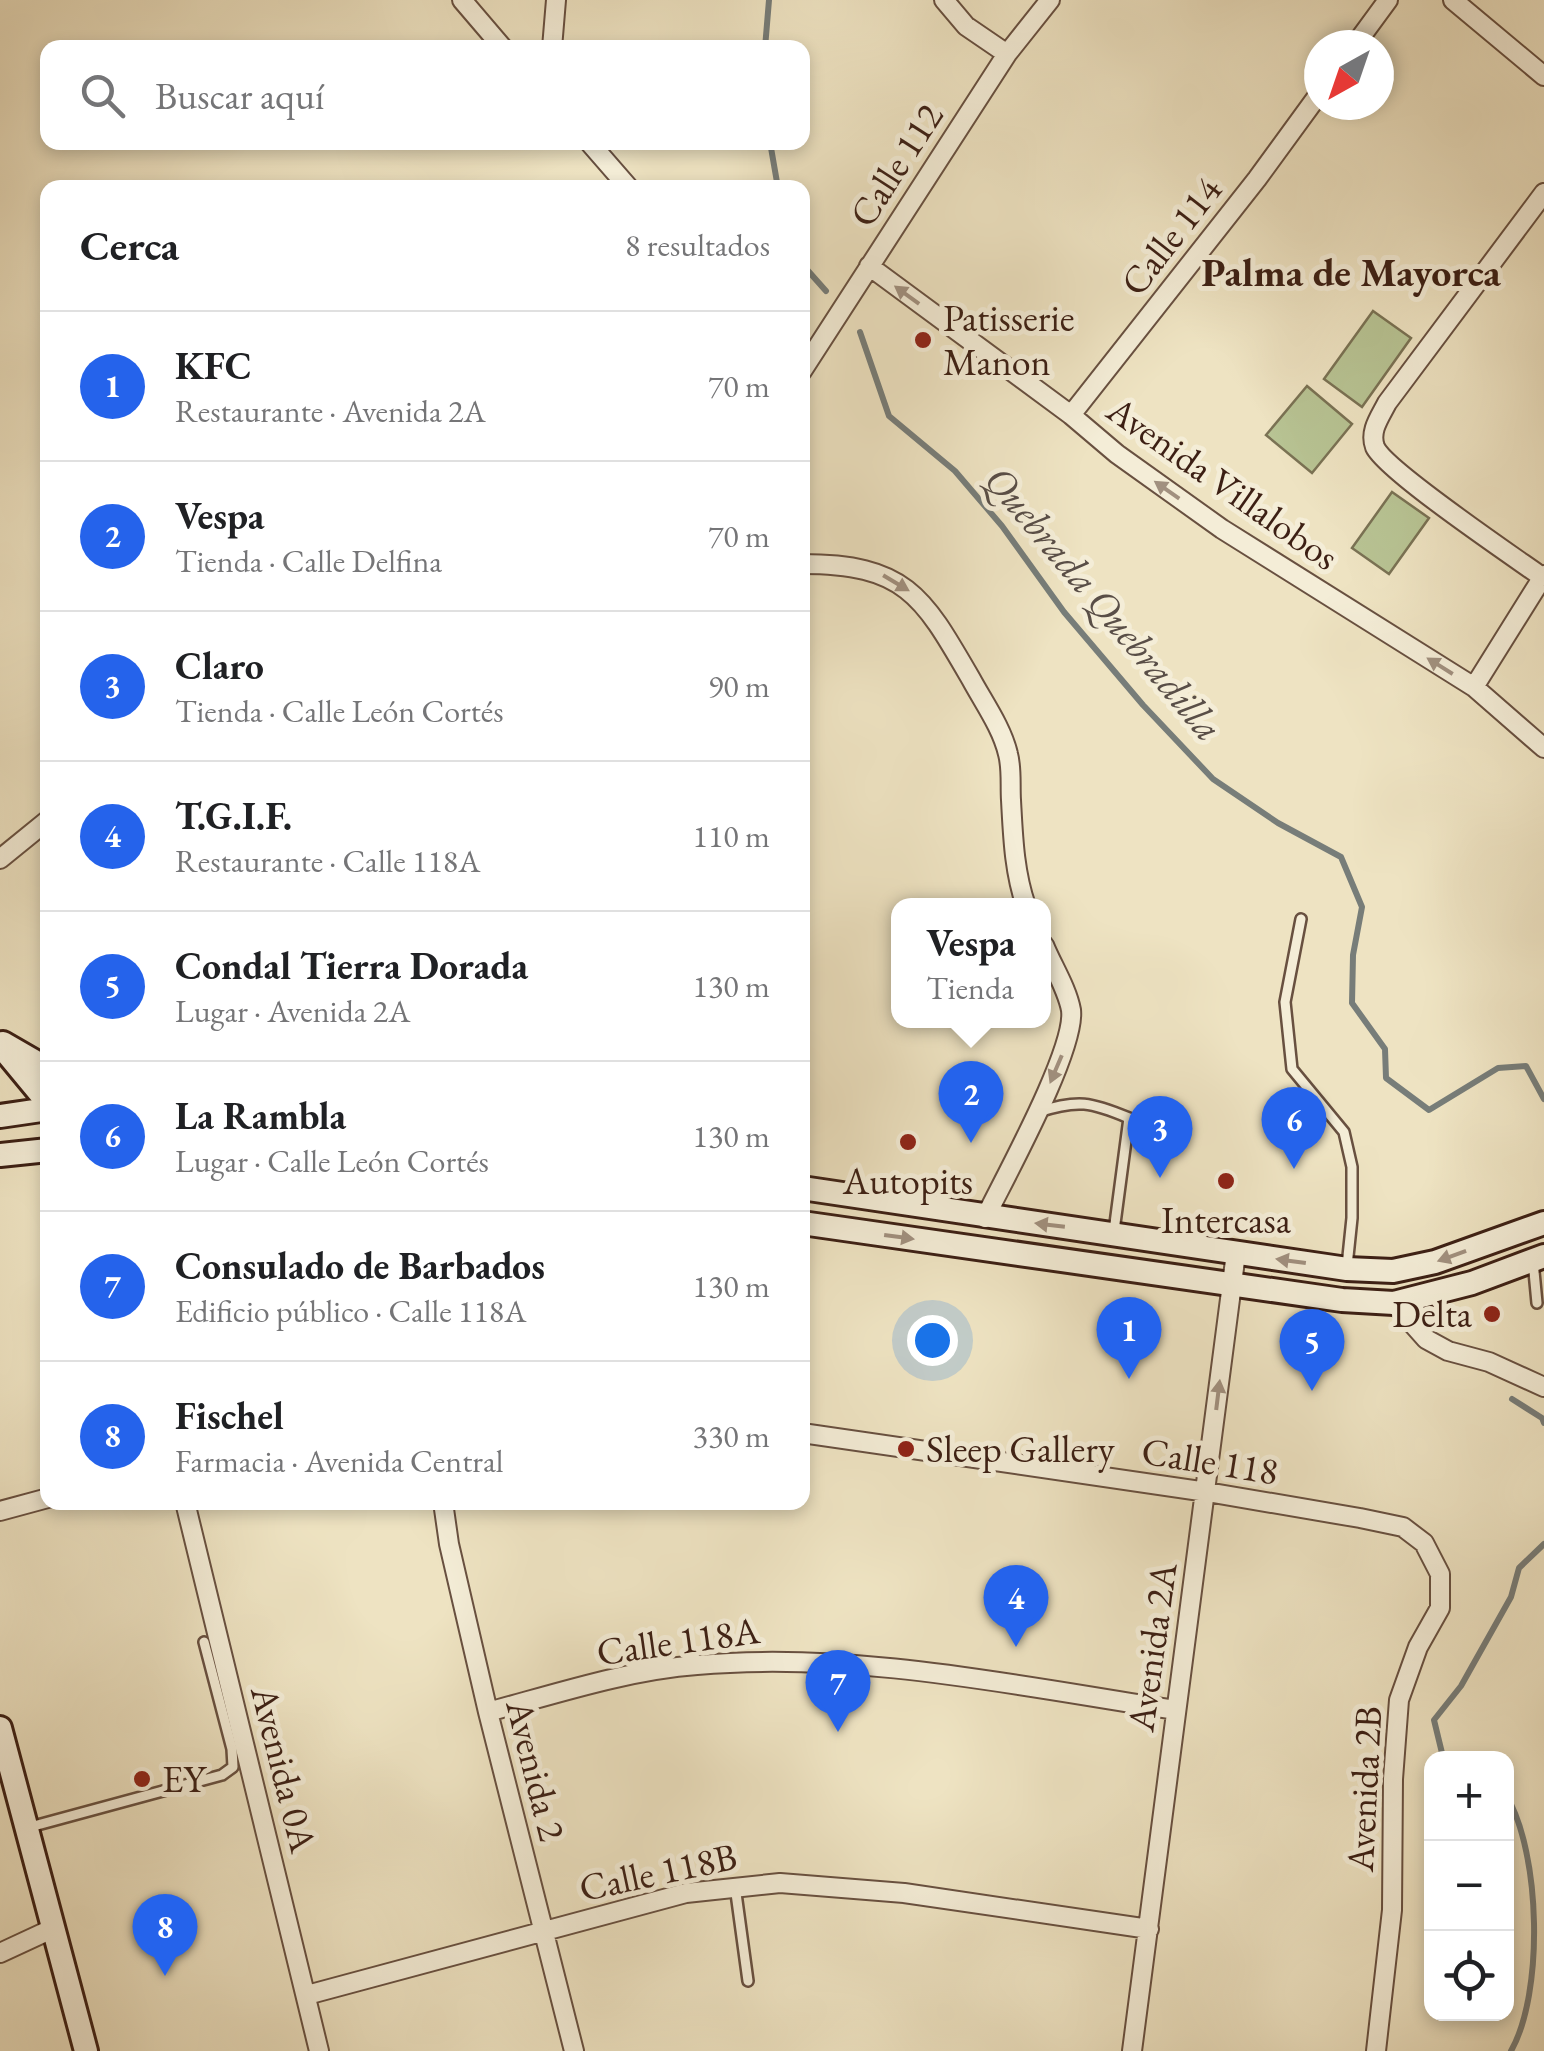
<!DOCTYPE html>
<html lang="es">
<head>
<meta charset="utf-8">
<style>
  body { margin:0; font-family:"EB Garamond",serif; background:#f2f2f2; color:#202124 }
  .controls { position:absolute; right:30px; bottom:30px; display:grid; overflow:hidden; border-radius:20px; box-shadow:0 5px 15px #0003 }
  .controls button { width:90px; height:90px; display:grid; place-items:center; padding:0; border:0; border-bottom:2px solid #e0e0e0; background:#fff; color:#202124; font:50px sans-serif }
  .compass { position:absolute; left:1304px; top:30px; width:90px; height:90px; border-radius:50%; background:#fff; box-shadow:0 5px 15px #0003; rotate:220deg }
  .you { position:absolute; left:932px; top:1340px; width:35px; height:35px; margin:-25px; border:8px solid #fff; border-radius:50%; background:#1a73e8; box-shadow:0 0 0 15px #1a73e833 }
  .badge { display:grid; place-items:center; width:65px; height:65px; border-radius:50%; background:#2563eb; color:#fff; font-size:32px; font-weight:700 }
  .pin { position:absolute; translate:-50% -82px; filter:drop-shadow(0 2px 5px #0008) }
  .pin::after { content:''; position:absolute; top:52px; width:35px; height:30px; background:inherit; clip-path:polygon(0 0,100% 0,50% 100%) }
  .popup { position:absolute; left:891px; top:898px; width:160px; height:130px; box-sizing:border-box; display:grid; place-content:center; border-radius:20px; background:#fff; filter:drop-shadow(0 2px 8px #0005); font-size:32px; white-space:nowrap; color:#757577 }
  .popup b { font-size:38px; color:#202124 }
  .popup::after { content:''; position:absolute; left:50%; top:100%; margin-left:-20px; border:20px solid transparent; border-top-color:#fff }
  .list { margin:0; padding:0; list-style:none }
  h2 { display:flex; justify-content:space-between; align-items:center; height:130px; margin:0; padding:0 40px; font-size:42px }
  h2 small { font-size:32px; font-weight:400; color:#757577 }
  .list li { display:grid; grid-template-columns:65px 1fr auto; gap:30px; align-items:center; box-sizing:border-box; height:150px; padding:0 40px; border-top:2px solid #e0e0e0 }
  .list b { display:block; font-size:38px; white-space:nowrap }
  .list p { margin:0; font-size:32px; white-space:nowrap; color:#757577 }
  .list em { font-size:32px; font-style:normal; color:#757577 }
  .icon { flex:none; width:55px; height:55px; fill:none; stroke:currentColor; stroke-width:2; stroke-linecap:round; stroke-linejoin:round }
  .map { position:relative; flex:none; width:1544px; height:2051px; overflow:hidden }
  .search { position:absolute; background:#fff; box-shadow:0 5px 15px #0003; left:40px; top:40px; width:770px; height:110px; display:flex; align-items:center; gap:25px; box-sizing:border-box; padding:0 35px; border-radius:20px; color:#757577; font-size:38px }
  .panel { position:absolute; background:#fff; box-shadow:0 5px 15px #0003; left:40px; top:180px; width:770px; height:1330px; border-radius:20px }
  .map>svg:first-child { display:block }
  .green { fill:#b8c494; stroke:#7a7254; stroke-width:2.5 }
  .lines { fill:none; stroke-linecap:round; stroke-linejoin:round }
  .stream { stroke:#777d79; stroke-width:6 }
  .lane-casing { stroke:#685040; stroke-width:14 }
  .street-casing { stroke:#685040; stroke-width:22 }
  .secondary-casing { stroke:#3c1f14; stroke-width:28 }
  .lane { stroke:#f4edd7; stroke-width:9 }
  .street { stroke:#f4edd7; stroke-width:18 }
  .secondary { stroke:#f4edd7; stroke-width:22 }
  .oneway { fill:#a1907f }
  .poi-dot { fill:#8f2418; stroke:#f4edd7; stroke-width:4 }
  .labels { text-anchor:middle; stroke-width:10; stroke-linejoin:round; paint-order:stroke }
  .street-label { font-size:38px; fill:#3c1f14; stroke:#f4edd7 }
  .poi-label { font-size:38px; fill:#3c1f14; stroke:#f4edd7; text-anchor:start }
  .neighbourhood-label { font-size:40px; font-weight:bold; fill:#3c1f14; stroke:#f4edd7 }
  .water-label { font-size:40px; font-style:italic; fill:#594e47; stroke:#f4edd7 }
</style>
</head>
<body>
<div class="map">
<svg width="1544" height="2051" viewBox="0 0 1544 2051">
  <rect width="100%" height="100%" fill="#eee3c2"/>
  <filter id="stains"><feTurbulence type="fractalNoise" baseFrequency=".002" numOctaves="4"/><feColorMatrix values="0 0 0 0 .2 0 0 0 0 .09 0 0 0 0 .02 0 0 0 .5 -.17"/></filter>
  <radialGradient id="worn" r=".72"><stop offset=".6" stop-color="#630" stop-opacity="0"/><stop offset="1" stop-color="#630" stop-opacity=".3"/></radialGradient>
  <path class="green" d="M1373,311L1411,338L1362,407L1324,379Z
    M1307,386L1352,424L1312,473L1266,435Z
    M1392,492L1429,518L1389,574L1352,548Z"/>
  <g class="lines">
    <path class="stream" d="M765,48L769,0
      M770,142L778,188
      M802,264L826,291
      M860,332L889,416L955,471L1002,526L1064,612L1143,705L1213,779L1278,823L1341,857L1362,907L1353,955L1352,1003L1385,1049L1386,1078L1429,1110L1498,1068L1526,1066L1544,1099
      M1512,1399L1542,1418L1544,1423
      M1452,1758L1442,1753L1434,1720L1461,1686L1511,1597L1519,1568L1544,1544
      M1506,1795C1541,1853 1544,1993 1511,2051"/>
    <g class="lane-casing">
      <path id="lane" d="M1301,919L1285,1002L1292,1069L1344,1132L1352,1167V1218L1347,1266
        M1038,1112C1078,1099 1091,1102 1129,1118L1114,1231
        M1533,1261L1537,1303
        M30,1827L222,1775L233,1767L232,1749L204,1642
        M735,1886L748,1981"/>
    </g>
    <g class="street-casing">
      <path id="street" d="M462,0L503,48
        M944,0L966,26L1007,54
        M1453,0L1544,76
        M1355,45L1388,0
        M552,48L556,0
        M589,142L629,188
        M869,266L1071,415L1117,454L1222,529L1474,687L1544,748
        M802,371L1007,54L1050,0
        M1071,415L1257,179L1319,94
        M802,564C906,564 923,596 971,679C984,703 1002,728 1008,754C1012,769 1010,785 1011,800C1013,836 1014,871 1026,906
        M1542,577C1514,557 1385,470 1375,447C1369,431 1380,417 1387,403L1544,193
        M1474,687L1544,575
        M0,859L48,820
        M985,1218C1005,1177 1076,1049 1071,1010C1067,988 1052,965 1044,945
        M1394,1303L1426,1339L1448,1351L1489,1362L1544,1387
        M802,1433L1207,1492L1360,1518L1403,1527L1424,1543L1440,1574V1608L1418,1647L1399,1700L1393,1779L1392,1910L1376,2051
        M185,1502L319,2051
        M443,1502L449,1544L488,1712L574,2051
        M0,1511L48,1498
        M488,1712C555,1694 628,1670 697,1665C857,1651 1018,1686 1176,1710
        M0,1953L54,1928
        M307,1995L686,1893L780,1883L904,1893L1149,1929
        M1132,2051L1236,1253"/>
    </g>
    <g class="secondary-casing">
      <path id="secondary" d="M3,1043L48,1069
        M0,1045L48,1103
        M0,1116L48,1109
        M0,1155L48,1150
        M802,1188L1347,1269L1393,1271L1435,1262L1544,1223
        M802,1223L1342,1300L1394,1303L1472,1283L1544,1256
        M0,1728L86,2051"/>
    </g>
    <use href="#lane" class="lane"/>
    <use href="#street" class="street"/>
    <use href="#secondary" class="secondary"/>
  </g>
  <defs><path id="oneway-solid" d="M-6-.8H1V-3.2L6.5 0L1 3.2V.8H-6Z" transform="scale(2.5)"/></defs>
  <g class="oneway">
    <use href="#oneway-solid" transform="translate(907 295) rotate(-144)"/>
    <use href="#oneway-solid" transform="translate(1167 490) rotate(-145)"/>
    <use href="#oneway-solid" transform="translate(896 583) rotate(31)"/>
    <use href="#oneway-solid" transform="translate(1440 666) rotate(-148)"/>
    <use href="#oneway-solid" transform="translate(1056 1069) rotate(113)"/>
    <use href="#oneway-solid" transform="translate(1050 1225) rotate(-173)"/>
    <use href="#oneway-solid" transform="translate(899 1237) rotate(8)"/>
    <use href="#oneway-solid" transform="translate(1452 1256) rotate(160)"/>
    <use href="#oneway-solid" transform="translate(1291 1261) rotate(-172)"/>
    <use href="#oneway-solid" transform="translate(1218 1395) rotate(-83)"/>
  </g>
  <g class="poi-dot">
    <circle cx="923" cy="340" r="10"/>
    <circle cx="908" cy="1142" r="10"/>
    <circle cx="1226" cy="1181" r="10"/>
    <circle cx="1492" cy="1314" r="10"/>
    <circle cx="906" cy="1449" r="10"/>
    <circle cx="142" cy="1779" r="10"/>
  </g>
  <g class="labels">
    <g class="street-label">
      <text transform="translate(896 165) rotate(-57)" y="13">Calle 112</text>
      <text transform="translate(1171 236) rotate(-52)" y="13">Calle 114</text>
      <text transform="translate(1223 483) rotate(35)" y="13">Avenida Villalobos</text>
      <text transform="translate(1210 1461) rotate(9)" y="13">Calle 118</text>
      <text transform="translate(678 1641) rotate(-8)" y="13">Calle 118A</text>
      <text transform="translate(1152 1647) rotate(-82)" y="13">Avenida 2A</text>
      <text transform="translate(284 1769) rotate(76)" y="13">Avenida 0A</text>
      <text transform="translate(536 1770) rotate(76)" y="13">Avenida 2</text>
      <text transform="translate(1364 1789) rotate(-87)" y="13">Avenida 2B</text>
      <text transform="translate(658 1872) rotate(-12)" y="13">Calle 118B</text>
    </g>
    <g class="poi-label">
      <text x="943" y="331">Patisserie<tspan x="943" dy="44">Manon</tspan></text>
      <text x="908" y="1194" text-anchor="middle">Autopits</text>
      <text x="1226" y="1233" text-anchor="middle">Intercasa</text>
      <text x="1472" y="1327" text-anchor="end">Delta</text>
      <text x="926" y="1462">Sleep Gallery</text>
      <text x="162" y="1792">EY</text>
    </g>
    <g class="neighbourhood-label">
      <text x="1351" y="286">Palma de Mayorca</text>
    </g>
    <g class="water-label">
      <text transform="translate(1104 603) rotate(50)" y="14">Quebrada Quebradilla</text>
    </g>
  </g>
  <rect width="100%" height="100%" filter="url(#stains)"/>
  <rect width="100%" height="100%" fill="url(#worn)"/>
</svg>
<div class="controls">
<button>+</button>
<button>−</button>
<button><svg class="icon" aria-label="locate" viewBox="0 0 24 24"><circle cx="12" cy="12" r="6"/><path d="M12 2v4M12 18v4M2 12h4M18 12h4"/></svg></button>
</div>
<svg class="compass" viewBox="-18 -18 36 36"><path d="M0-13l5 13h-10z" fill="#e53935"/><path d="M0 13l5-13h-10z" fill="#757577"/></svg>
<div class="you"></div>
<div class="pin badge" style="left:1129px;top:1379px">1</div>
<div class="pin badge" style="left:971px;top:1143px">2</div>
<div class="popup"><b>Vespa</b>Tienda</div>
<div class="pin badge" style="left:1160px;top:1178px">3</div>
<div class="pin badge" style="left:1016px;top:1647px">4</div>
<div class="pin badge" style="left:1312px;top:1391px">5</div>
<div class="pin badge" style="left:1294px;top:1169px">6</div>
<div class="pin badge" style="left:838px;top:1732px">7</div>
<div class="pin badge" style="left:165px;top:1976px">8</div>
<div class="search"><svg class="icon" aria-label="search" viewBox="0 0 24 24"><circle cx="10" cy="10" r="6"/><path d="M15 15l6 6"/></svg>Buscar aquí</div>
<section class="panel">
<h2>Cerca<small>8 resultados</small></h2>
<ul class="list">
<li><span class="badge">1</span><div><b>KFC</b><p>Restaurante · Avenida 2A</p></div><em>70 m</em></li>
<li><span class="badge">2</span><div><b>Vespa</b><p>Tienda · Calle Delfina</p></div><em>70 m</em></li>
<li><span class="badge">3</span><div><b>Claro</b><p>Tienda · Calle León Cortés</p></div><em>90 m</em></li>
<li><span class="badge">4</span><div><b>T.G.I.F.</b><p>Restaurante · Calle 118A</p></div><em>110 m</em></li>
<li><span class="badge">5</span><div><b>Condal Tierra Dorada</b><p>Lugar · Avenida 2A</p></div><em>130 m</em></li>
<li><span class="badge">6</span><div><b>La Rambla</b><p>Lugar · Calle León Cortés</p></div><em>130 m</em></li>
<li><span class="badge">7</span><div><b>Consulado de Barbados</b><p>Edificio público · Calle 118A</p></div><em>130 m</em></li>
<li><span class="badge">8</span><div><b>Fischel</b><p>Farmacia · Avenida Central</p></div><em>330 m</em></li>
</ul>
</section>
</div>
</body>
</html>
